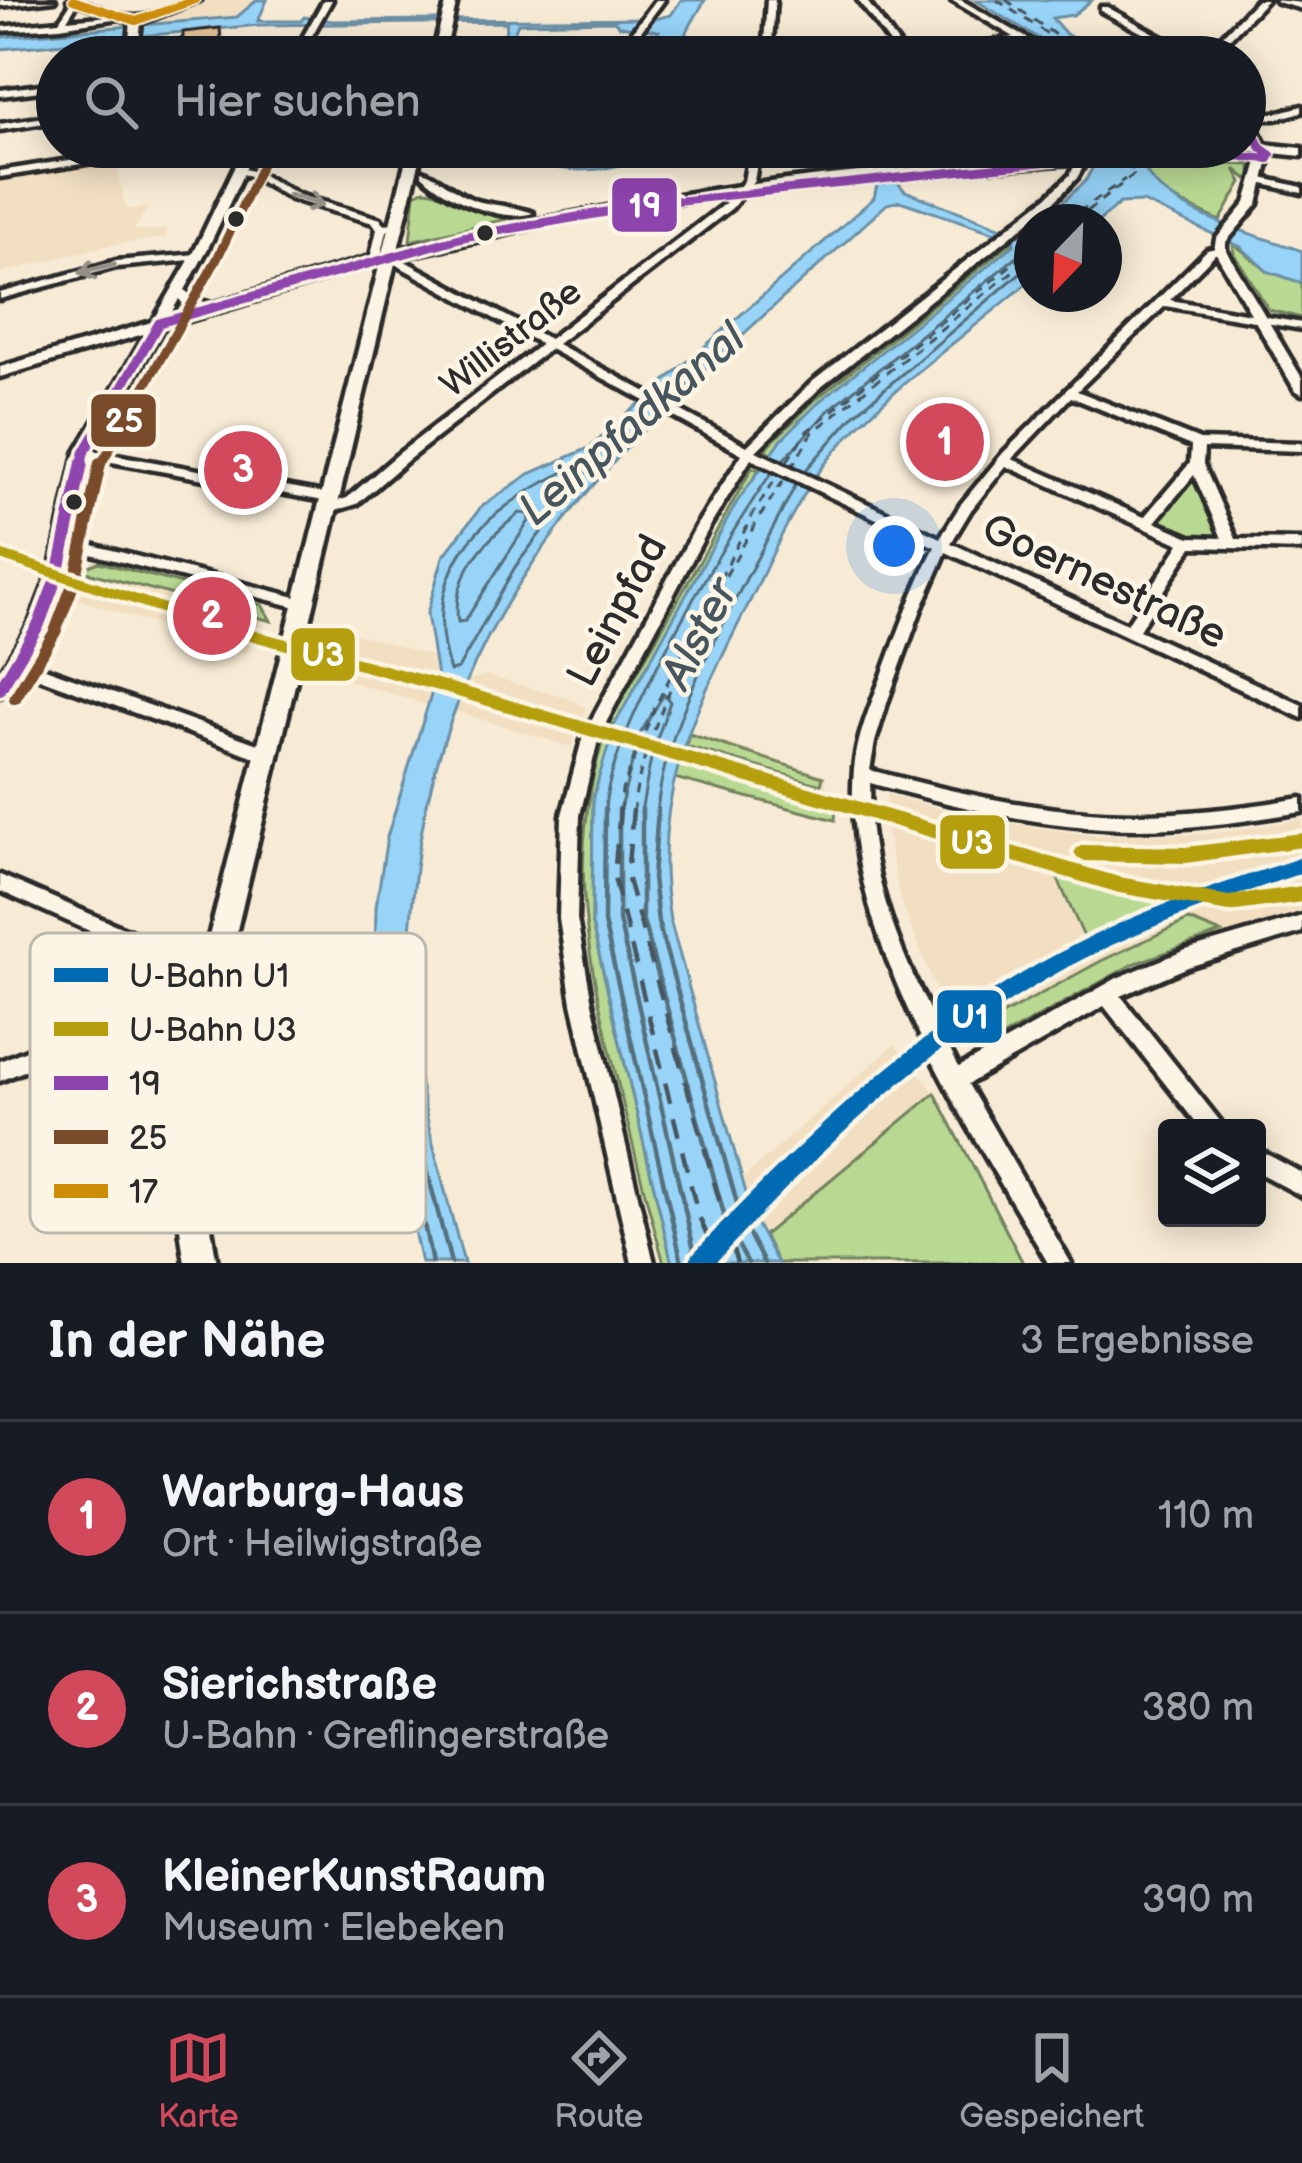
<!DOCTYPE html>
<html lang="de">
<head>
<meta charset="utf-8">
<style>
  body { margin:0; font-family:"Balsamiq Sans",sans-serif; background:#242831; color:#f1f3f6 }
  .controls { position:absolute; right:36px; bottom:36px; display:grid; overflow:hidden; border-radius:12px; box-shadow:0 6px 30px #0003 }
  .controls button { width:108px; height:108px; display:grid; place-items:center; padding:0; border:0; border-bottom:3px solid #363941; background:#171b24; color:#f1f3f6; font:60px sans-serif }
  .compass { position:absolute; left:1014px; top:204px; width:108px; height:108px; border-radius:50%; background:#171b24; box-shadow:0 6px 30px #0003; rotate:203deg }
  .you { position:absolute; left:894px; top:546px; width:42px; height:42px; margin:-30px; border:9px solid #fff; border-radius:50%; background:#1a73e8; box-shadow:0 0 0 18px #1a73e833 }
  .badge { display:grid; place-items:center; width:78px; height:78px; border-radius:50%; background:#d1495b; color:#fff; font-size:39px; font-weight:700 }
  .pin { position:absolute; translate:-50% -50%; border:6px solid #fff; box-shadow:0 3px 12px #0006 }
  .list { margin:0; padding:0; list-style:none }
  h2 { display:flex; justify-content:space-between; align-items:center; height:156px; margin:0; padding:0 48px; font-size:51px }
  h2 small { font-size:39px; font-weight:400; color:#9ea1a6 }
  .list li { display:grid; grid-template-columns:78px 1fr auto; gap:36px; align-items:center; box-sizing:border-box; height:192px; padding:0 48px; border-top:3px solid #363941 }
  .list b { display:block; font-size:45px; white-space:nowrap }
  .list p { margin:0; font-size:39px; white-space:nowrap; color:#9ea1a6 }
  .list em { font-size:39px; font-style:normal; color:#9ea1a6 }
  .icon { flex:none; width:66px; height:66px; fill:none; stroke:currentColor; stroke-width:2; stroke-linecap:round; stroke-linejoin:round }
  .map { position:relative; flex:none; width:1302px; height:1263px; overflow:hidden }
  .search { position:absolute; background:#171b24; box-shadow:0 6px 30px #0003; left:36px; right:36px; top:36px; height:132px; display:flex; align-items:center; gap:30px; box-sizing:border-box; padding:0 42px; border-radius:66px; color:#9ea1a6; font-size:45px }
  .sheet { height:732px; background:#171b24 }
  nav { display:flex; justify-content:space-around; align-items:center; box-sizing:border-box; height:168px; border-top:3px solid #363941; background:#171b24; font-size:33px; color:#9ea1a6 }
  nav a { display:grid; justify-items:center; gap:6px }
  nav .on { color:#d1495b }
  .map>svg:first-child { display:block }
  .built { fill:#f2dfc2 }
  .green { fill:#b9d992; stroke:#72825e; stroke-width:3 }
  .water { fill:#97d4f8; stroke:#6c90a6; stroke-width:3 }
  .pier { fill:#f7ebd5 }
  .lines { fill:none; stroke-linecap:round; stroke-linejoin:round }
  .shore-far1 { stroke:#566f7d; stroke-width:3 }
  .shore { stroke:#566f7d; stroke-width:4.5 }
  .ferry-far1 { stroke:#46555e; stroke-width:3; stroke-dasharray:9 8; stroke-linecap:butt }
  .ferry { stroke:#46555e; stroke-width:4.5; stroke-dasharray:20 15; stroke-linecap:butt }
  .building { fill:#e5c296; stroke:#2b2b2b; stroke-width:3 }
  .minor-casing { stroke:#2b2b2b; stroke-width:9 }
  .tertiary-casing { stroke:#2b2b2b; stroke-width:9 }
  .secondary-casing { stroke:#2b2b2b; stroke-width:9 }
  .minor { fill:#fcf5e5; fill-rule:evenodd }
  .tertiary { fill:#fcf5e5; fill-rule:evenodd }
  .secondary { fill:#fcf5e5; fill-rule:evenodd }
  .bus-1-far2-casing { stroke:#fcf5e5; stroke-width:12 }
  .bus-1-far1-casing { stroke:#fcf5e5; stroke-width:16 }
  .bus-1-casing { stroke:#fcf5e5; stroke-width:21 }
  .bus-2-far2-casing { stroke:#fcf5e5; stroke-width:12 }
  .bus-2-far1-casing { stroke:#fcf5e5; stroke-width:16 }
  .bus-2-casing { stroke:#fcf5e5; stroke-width:21 }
  .bus-3-casing { stroke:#fcf5e5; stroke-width:12 }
  .bus-1-far2 { stroke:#8e44ad; stroke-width:8 }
  .bus-1-far1 { stroke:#8e44ad; stroke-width:9 }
  .bus-1 { stroke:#8e44ad; stroke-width:12 }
  .bus-2-far2 { stroke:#7a4b2a; stroke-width:8 }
  .bus-2-far1 { stroke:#7a4b2a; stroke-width:9 }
  .bus-2 { stroke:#7a4b2a; stroke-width:12 }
  .bus-3 { stroke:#ce8d09; stroke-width:8 }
  .metro-1-casing { stroke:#fcf5e5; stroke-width:9 }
  .metro-2-casing { stroke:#fcf5e5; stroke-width:9 }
  .metro-1 { fill:#006ab3; fill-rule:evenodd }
  .metro-2 { fill:#b59f0f; fill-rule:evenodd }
  .oneway { stroke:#949088 }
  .bus-dot { fill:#2b2b2b; stroke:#fcf5e5; stroke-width:4.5 }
  .labels { text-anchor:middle; stroke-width:9; stroke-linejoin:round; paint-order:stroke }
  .far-street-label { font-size:36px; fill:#2b2b2b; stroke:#fcf5e5 }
  .street-label { font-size:42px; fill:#2b2b2b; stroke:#fcf5e5 }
  .water-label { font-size:45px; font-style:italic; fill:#46555e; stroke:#fcf5e5 }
  .key { fill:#fcf5e5; stroke:#bdb8ad; stroke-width:3 }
  .key-label { font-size:33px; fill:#2b2b2b }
  .line-badge { stroke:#fcf5e5; stroke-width:4.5 }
  .badge-label { font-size:33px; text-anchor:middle; font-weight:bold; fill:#fff }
</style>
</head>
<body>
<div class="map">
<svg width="1302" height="1263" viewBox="0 0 1302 1263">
  <rect width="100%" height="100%" fill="#f7ebd5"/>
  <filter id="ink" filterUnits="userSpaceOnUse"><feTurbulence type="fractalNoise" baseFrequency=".00833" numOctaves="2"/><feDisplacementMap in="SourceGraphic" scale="24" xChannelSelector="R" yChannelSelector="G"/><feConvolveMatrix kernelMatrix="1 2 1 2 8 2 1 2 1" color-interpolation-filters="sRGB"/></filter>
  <g filter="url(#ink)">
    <path class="built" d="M210,0H257L237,17L157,24L152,20Z
      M115,160L126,209L148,207L134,230H167L164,238L105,246L0,273V179Z
      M99,562L262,605L271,621L261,619L246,654L67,596L86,585L89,573L79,570Z
      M316,622L432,656L437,676L428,705L309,669L321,640L313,633Z
      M485,675L576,701L586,709L571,747L455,711L466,681Z
      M686,730L826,775L827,810L677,767Z
      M886,794L974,818L1091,835L1209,834L1302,819V911L1133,964L973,1053L943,1008L899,896L886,829Z
      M895,1044L935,1093L764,1235L753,1218L744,1177Z"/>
    <path class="green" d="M1139,161L1251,165V177L1247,179L1235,169L1242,182L1220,221L1159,192Z
      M424,190L433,191L507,219L410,241L415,194Z
      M1013,241L1014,245L799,421L773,454L765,449L816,399Z
      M1233,243L1267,271L1302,283V318L1269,310L1234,253Z
      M752,468L759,469L615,724L609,723Z
      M1194,479L1221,533L1216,539L1185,537L1157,520Z
      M99,562L262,605L271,621L79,570Z
      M689,734L823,777L821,785L686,746Z
      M603,740L610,742L593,797L592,924L672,1263H664C646,1201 631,1138 616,1075C587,956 566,861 603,740Z
      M678,761L836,807L835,820L674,778Z
      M1056,875L1172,906L1084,937Z
      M1189,920L1221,933L1133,964L973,1053L995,1019L1101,961Z
      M935,1093L1023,1263H778L764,1235Z"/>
    <path class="water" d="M257,0H267L258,21H301L304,17L333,21L659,18L671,15L681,0H705L672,57H644L659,31L619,26L614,21L518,23L511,40L504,39L507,22L260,25L0,49V37L237,17Z
      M975,0H1092L1073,15L1052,18L1066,34L1104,57H1070Z
      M508,147H657C620,177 545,178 508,147Z
      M849,147H867L905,191L1020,235L1032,230V279C968,334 886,390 832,455C799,495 777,544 755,591C699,703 648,791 670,920L753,1218L778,1263H672L592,924L593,797L615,724L737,502L782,439L821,400L1014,245L1013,239L900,201L887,204C668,406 445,566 414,887C411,922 406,961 408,996C415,1088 441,1175 464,1263H421L385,1098L374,1004L376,907L387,837L437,676L427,614L443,557L481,507L529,474L589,448L874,198L877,185Z
      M1103,147H1141C1135,206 1256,234 1302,251V283L1267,271L1241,247L1143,202L1120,203L1098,222H1042L1086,180Z"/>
    <path class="pier" d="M753,1191L760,1218L723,1263H692Z"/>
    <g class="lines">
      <path class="shore-far1" d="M783,460L829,410L1032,244
        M579,465L585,474L515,567L458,669L450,671C416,565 489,505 579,465Z
        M805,471L854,415L1020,273L1032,270
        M520,513L528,514L529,521L465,621L458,622C451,575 485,540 520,513Z
        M605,812C606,737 726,538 772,472
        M619,812L640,734L664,694L670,702L652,753L641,812
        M657,812C664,713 751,575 796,484"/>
      <path class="shore" d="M605,809L604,922L682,1263
        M619,809V920L697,1263
        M642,809V917L727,1225L748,1263
        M658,809L653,878L658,922L742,1221L764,1263
        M432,1263L403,1122L408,1116L414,1120L451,1263"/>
      <path class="ferry-far1" d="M997,0L1082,57
        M1006,0L1086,57
        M1119,164L1120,147
        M1065,222L1125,179
        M1074,222L1137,172L1121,162
        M791,468L813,432L1032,256
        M620,812L622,790L655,707L754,512L806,432L1032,248
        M633,812C641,724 734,551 786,477"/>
      <path class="ferry" d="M620,809L614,877L698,1214L719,1263
        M633,809L627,876L737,1263"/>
    </g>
    <path class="building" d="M220,28L222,50L167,55V40L183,38V32Z"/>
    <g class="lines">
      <g class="minor-casing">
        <path id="minor" d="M73,0L78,2L67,20L122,15L126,17L60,27L0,31V27L59,21Z
          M324,0H332L300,57H292Z
          M656,0H664L625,53L565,57L619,49Z
          M767,0H775L771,57H763Z
          M858,0H866L908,57H900Z
          M951,0H961L1060,57H1050L1021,40L934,57H917L1014,37Z
          M1101,7H1107L1198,57H1188L1101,11Z
          M57,83V89L0,96V90Z
          M1302,106V112L1276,119H1245V113H1276Z
          M57,115V121L0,130V124Z
          M151,147H173L168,150L0,177V171Z
          M750,147H760L754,181L732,208L557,344L747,446L812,382L1047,197L1070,175L1084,147H1094L1077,178L1055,201L820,388L756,451L940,538L961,504L1003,453L1207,250L1220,247L1225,250L1215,254L1170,300L1302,323V329L1165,306L1077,391L1200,440L1302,443V451L1204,448L1203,464L1236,539L1302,540V550L1192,547L1139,630L1302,705V718L946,552L920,612L888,700L875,742L870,770C957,793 1046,814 1136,814C1192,814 1247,807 1302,798V812C1247,821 1192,829 1136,829C1045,829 957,807 870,783C871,799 869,815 871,830C879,914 920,994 959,1067L1117,978L1186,950L1302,916V932L1188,967L1121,996L1220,1121L1223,1128H1200L1104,1006L968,1084L1071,1263H1048C968,1125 839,933 854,769C857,736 871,704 883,673C899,630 914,587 935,547L751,459L710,526L599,736L580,815L577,919L592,1003L654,1263H632L572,1003L559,919L562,815L583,736L696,526L742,454L550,349L408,460L357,504L327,513L320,509L322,506L347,498L398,454L541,344L384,258V254H392L549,339L724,204L744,181ZM1071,397L1191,446L1190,463L1144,517L1012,459ZM1006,466L1180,544L1127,624L951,543L971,510ZM1194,475L1222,538L1190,537L1155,522Z
          M941,147H951L960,167L958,169H952Z
          M239,168L257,172L299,195L381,219L384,224L394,223V227L387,231L380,260L375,263L370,260L377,229L373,223L291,199L251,176L236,173V169Z
          M422,171C438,175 455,193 474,200C493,206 515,206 533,213C500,223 446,199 422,175Z
          M1258,177L1302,187V193L1255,182V178Z
          M197,254L201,255V259L117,267L0,299V293L116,261Z
          M84,449L329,494L336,498L329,502L79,456L78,453Z
          M65,538L304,599L311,604L304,609L60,546L58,543Z
          M17,658L272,749L274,754L272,759L266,761L12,668L9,664L12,660Z
          M0,875L174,950L180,971L179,992L207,989L214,992L217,998L214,1004L177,1010L171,1080L175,1087L195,1092L198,1099L195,1106L188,1109L162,1103L151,1081L157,1015L0,1081V1061L159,995L162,971L159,962L0,891Z
          M1257,1149L1302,1173V1196L1257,1172Z"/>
      </g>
      <g class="tertiary-casing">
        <path id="tertiary" d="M0,0H55L0,6Z
          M68,0C92,0 112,16 134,17C154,18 177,0 200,0L141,23L137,57H127L131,22Z
          M1257,0H1267L1212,57H1201Z
          M1275,0L1302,3V9L1277,2Z
          M1245,112L1250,115L1267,148L1265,150L1255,148L1245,126Z
          M244,147H256L207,250L185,290L193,299L221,306L214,310L184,305L179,299L92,453L68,571L48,624L7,694L0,696V673L30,623L50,571L76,453L195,250Z
          M1259,158L1269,160L1258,204L1226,242V250L1302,378V394L1295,390L1214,250L1216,239L1246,203Z"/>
      </g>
      <g class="secondary-casing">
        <path id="secondary" d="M447,0H457L444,57H432Z
          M1252,143L1302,148V156L1252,151L1213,158L1098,161L887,177L707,198L560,222L396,259L212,1035C201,1112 202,1186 217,1263H185C172,1186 172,1112 184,1035L380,263L0,377V367L383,253L409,147H423L398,249C561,213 725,183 892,169C961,163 1031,156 1100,153C1140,151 1221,157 1252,143Z"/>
      </g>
      <use href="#minor" class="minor"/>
      <use href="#tertiary" class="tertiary"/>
      <use href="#secondary" class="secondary"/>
      <g class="bus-1-far2-casing">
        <path id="bus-1-far2" d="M658,203L1093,157L1213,154L1269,159L1271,155L1261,148L1245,115"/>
      </g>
      <g class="bus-1-far1-casing">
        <path id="bus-1-far1" d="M159,323L463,237L675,200
          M81,466L84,453L159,323"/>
      </g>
      <g class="bus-1-casing">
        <path id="bus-1" d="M0,689L39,624L59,571L82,463"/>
      </g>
      <g class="bus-2-far2-casing">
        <path id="bus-2-far2" d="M244,203L266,155"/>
      </g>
      <g class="bus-2-far1-casing">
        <path id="bus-2-far1" d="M100,466L217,259L245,200"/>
      </g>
      <g class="bus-2-casing">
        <path id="bus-2" d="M15,698L55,632L76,577L100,463"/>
      </g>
      <g class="bus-3-casing">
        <path id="bus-3" d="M73,0L136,21L195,0"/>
      </g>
      <use href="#bus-1-far2" class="bus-1-far2"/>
      <use href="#bus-1-far1" class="bus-1-far1"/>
      <use href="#bus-1" class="bus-1"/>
      <use href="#bus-2-far2" class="bus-2-far2"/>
      <use href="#bus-2-far1" class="bus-2-far1"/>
      <use href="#bus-2" class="bus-2"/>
      <use href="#bus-3" class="bus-3"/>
      <g class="metro-1-casing">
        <path id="metro-1" d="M1302,857V873C1230,897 1157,922 1089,956C943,1030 825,1144 715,1263H689L692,1255C805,1135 924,1021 1072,946C1145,908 1224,883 1302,857Z"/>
      </g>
      <g class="metro-2-casing">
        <path id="metro-2" d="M0,550L211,619L434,678L1119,877L1229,896L1302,886V902L1229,912L1119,893L434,690L209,629L0,560Z
          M1302,833V847L1186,863L1083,861L1077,858L1074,853L1077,848L1083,845L1186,847Z"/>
      </g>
      <use href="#metro-1" class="metro-1"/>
      <use href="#metro-2" class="metro-2"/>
    </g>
    <defs><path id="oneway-shaft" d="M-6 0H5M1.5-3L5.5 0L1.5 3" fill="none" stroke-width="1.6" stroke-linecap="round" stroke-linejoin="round" transform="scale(3)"/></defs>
    <g class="oneway">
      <use href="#oneway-shaft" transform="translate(306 200) rotate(17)"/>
      <use href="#oneway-shaft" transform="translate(97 269) rotate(166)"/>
    </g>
  </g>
  <g class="bus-dot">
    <circle cx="236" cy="219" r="10"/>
    <circle cx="485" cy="233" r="10"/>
    <circle cx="74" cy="502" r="10"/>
  </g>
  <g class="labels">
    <g class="far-street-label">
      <text transform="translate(510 337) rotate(-38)" y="13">Willistraße</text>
    </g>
    <g class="street-label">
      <text transform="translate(1105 580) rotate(25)" y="15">Goernestraße</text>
      <text transform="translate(616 610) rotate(-62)" y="15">Leinpfad</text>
    </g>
    <g class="water-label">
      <text transform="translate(631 423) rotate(-41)" y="16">Leinpfadkanal</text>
      <text transform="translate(698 633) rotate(-63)" y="16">Alster</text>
    </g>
  </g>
  <rect x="30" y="933" width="396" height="300" rx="18" class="key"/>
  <rect x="54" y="968" width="54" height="14" fill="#006ab3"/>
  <rect x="54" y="1022" width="54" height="14" fill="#b59f0f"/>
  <rect x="54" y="1076" width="54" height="14" fill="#8e44ad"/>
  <rect x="54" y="1130" width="54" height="14" fill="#7a4b2a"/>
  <rect x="54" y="1184" width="54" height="14" fill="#ce8d09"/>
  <g class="key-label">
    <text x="129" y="987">U-Bahn U1</text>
    <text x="129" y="1041">U-Bahn U3</text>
    <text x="129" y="1095">19</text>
    <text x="129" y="1149">25</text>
    <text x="129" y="1203">17</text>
  </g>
  <g class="line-badge">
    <rect x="610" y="176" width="69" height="58" rx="12" fill="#8e44ad"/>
    <rect x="89" y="392" width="69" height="57" rx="12" fill="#7a4b2a"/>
    <rect x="289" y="626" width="68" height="57" rx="12" fill="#b59f0f"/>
    <rect x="938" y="813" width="69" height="58" rx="12" fill="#b59f0f"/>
    <rect x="935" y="988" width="69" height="57" rx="12" fill="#006ab3"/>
  </g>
  <g class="badge-label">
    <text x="645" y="217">19</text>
    <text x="124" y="432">25</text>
    <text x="323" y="666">U3</text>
    <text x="972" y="854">U3</text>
    <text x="970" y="1028">U1</text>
  </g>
</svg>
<div class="controls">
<button><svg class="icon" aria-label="layers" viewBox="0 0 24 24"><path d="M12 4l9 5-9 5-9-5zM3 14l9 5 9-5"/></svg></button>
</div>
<svg class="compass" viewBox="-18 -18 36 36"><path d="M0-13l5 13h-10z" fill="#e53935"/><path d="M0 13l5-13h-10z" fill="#9ea1a6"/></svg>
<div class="you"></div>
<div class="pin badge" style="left:945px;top:442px">1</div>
<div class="pin badge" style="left:212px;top:616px">2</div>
<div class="pin badge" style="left:243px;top:470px">3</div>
<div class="search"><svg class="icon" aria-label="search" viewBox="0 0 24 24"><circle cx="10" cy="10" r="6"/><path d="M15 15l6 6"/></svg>Hier suchen</div>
</div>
<section class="sheet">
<h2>In der Nähe<small>3 Ergebnisse</small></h2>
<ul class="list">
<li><span class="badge">1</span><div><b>Warburg-Haus</b><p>Ort · Heilwigstraße</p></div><em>110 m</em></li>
<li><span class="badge">2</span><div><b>Sierichstraße</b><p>U-Bahn · Greflingerstraße</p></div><em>380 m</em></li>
<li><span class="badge">3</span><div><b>KleinerKunstRaum</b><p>Museum · Elebeken</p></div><em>390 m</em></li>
</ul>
</section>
<nav>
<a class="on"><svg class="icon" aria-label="map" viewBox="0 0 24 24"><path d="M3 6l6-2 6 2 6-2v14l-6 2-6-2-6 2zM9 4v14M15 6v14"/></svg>Karte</a>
<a><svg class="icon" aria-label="directions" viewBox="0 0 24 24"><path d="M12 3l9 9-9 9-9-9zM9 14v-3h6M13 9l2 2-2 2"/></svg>Route</a>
<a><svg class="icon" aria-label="saved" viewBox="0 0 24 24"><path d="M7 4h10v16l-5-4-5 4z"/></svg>Gespeichert</a>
</nav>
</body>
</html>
